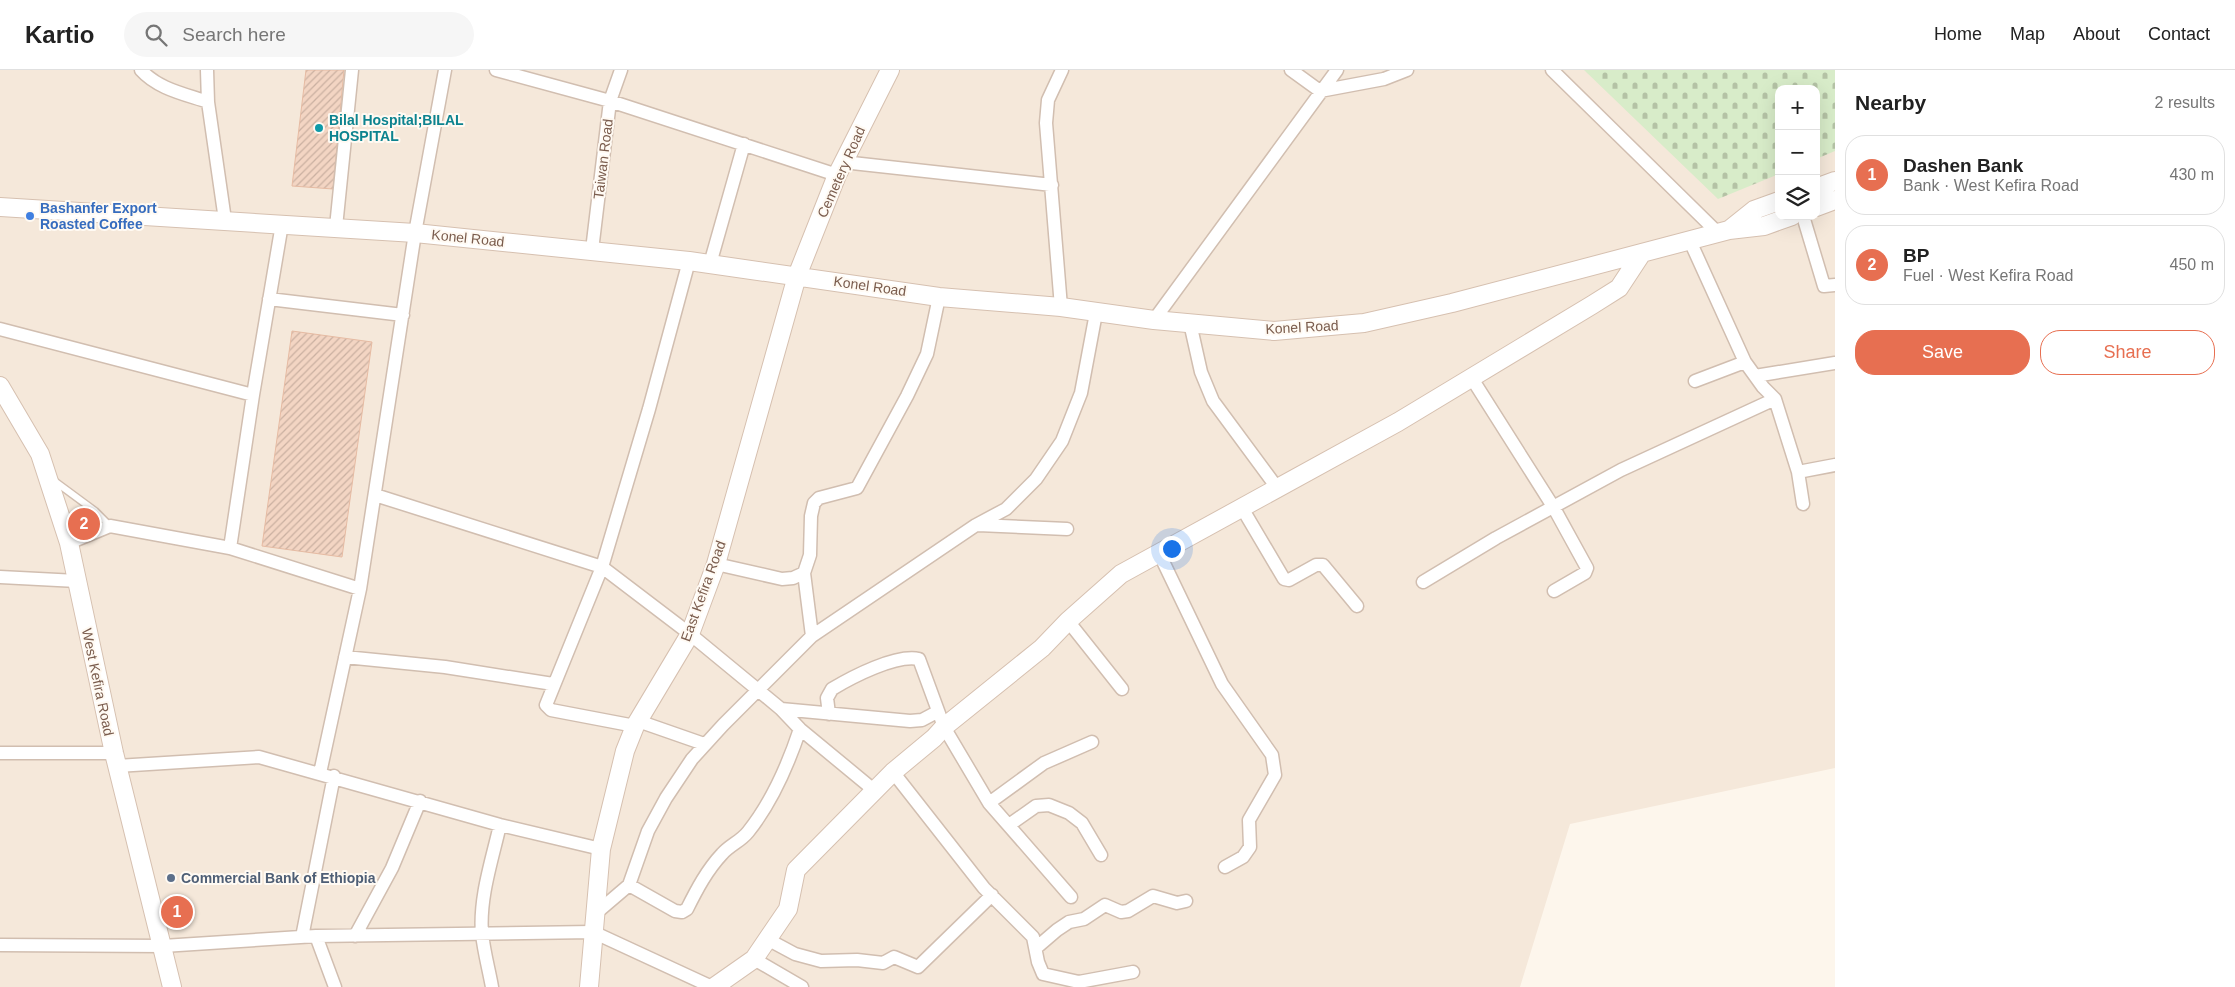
<!DOCTYPE html>
<html lang="en">
<head>
<meta charset="utf-8">
<style>
  body { margin:0; font-family:Arial,sans-serif; background:#f6f6f6; color:#222 }
  .controls { position:absolute; right:15px; top:15px; display:grid; overflow:hidden; border-radius:10px; box-shadow:0 5px 20px #0002 }
  .controls button { width:45px; height:45px; display:grid; place-items:center; padding:0; border:0; border-bottom:1px solid #e0e0e0; background:#fff; color:#222; font:25px sans-serif }
  .you { position:absolute; left:1171px; top:478px; width:18px; height:18px; margin:-12px; border:4px solid #fff; border-radius:50%; background:#1a73e8; box-shadow:0 0 0 8px #1a73e833 }
  .badge { display:grid; place-items:center; width:32px; height:32px; border-radius:50%; background:#e76f51; color:#fff; font-size:16px; font-weight:700 }
  .pin { position:absolute; translate:-50% -50%; border:2px solid #fff; box-shadow:0 1px 5px #0006 }
  .list { margin:0; padding:0; list-style:none }
  h2 { display:flex; justify-content:space-between; align-items:center; height:65px; margin:0; padding:0 20px; font-size:21px }
  h2 small { font-size:16px; font-weight:400; color:#767676 }
  .list li { display:grid; grid-template-columns:32px 1fr auto; gap:15px; align-items:center; box-sizing:border-box; height:80px; margin:0 10px 10px; padding:0 10px; border:1px solid #e0e0e0; border-radius:20px }
  .list b { display:block; font-size:19px; white-space:nowrap }
  .list p { margin:0; font-size:16px; white-space:nowrap; color:#767676 }
  .list em { font-size:16px; font-style:normal; color:#767676 }
  .actions { display:flex; gap:10px; padding:15px 20px }
  .actions a { flex:1; padding:11px 0; border:1px solid #e76f51; border-radius:20px; text-align:center; font-size:18px; color:#e76f51 }
  .actions .main { background:#e76f51; color:#fff }
  .icon { flex:none; width:28px; height:28px; fill:none; stroke:currentColor; stroke-width:2; stroke-linecap:round; stroke-linejoin:round }
  .map { position:relative; flex:none; width:1835px; height:917px; overflow:hidden }
  header { display:flex; align-items:center; gap:30px; box-sizing:border-box; height:70px; padding:0 25px; background:#fff; border-bottom:1px solid #e0e0e0 }
  header strong { font-size:24px }
  nav { display:flex; gap:28px; margin-inline-start:auto; font-size:18px }
  .search { width:350px; height:45px; background:#f6f6f6; display:flex; align-items:center; gap:12px; box-sizing:border-box; padding:0 18px; border-radius:28px; color:#767676; font-size:19px }
  main { display:flex }
  aside { flex:1; background:#fff }
  .map>svg:first-child { display:block }
  .residential { fill:#f5e8da; fill-rule:evenodd }
  .cemetery { fill:url(#cemetery-stones) }
  .building { fill:url(#building-hatch); stroke:#e6bba3 }
  .lines { fill:none; stroke-linecap:round; stroke-linejoin:round }
  .lane-casing { stroke:#d1beb0; stroke-width:9 }
  .street-casing { stroke:#d1beb0; stroke-width:15 }
  .secondary-casing { stroke:#d6c0b0; stroke-width:20 }
  .lane { stroke:#fff; stroke-width:6 }
  .street { stroke:#fff; stroke-width:12 }
  .secondary { stroke:#fff; stroke-width:18 }
  .culture-dot { fill:#0f9aa8; stroke:#fffaf3; stroke-width:2 }
  .shop-dot { fill:#3f7fe0; stroke:#fffaf3; stroke-width:2 }
  .service-dot { fill:#5c6f8a; stroke:#fffaf3; stroke-width:2 }
  .labels { text-anchor:middle; stroke-width:4; stroke-linejoin:round; paint-order:stroke }
  .culture-label { font-size:14px; font-weight:bold; fill:#0d838f; stroke:#fffaf3; text-anchor:start }
  .street-label { font-size:14px; fill:#7a5c4d; stroke:#fffaf3 }
  .shop-label { font-size:14px; font-weight:bold; fill:#366cbe; stroke:#fffaf3; text-anchor:start }
  .service-label { font-size:14px; font-weight:bold; fill:#4e5e75; stroke:#fffaf3; text-anchor:start }
</style>
</head>
<body>
<header>
<strong>Kartio</strong>
<div class="search"><svg class="icon" aria-label="search" viewBox="0 0 24 24"><circle cx="10" cy="10" r="6"/><path d="M15 15l6 6"/></svg>Search here</div>
<nav><a>Home</a><a>Map</a><a>About</a><a>Contact</a></nav>
</header>
<main>
<div class="map">
<svg width="1835" height="917" viewBox="0 0 1835 917">
  <defs>
    <pattern id="cemetery-stones" width="16" height="16" patternUnits="userSpaceOnUse" patternTransform="scale(1.25)"><rect width="16" height="16" fill="#d8ecc9"/><path d="M2 7V4a2 2 0 0 1 4 0v3zM10 15v-3a2 2 0 0 1 4 0v3z" fill="#b4c2a5"/></pattern>
    <pattern id="building-hatch" width="6" height="6" patternUnits="userSpaceOnUse" patternTransform="scale(1.25)"><rect width="6" height="6" fill="#f3d5c3"/><path d="M-1 1l2-2M0 6l6-6M5 7l2-2" fill="none" stroke="#cab0a1"/></pattern>
  </defs>
  <rect width="100%" height="100%" fill="#fdf6ec"/>
  <path class="residential" d="M0,0H1835V698L1570,754L1520,917H0ZM1779,19H1816V146H1779Z"/>
  <path class="cemetery" d="M1584,0H1835V81L1816,89V19H1779V104L1718,129Z"/>
  <path class="building" d="M306,0H344L333,119L292,116Z
    M292,261L372,272L342,487L262,476Z"/>
  <g class="lines">
    <g class="lane-casing">
      <path id="lane" d="M53,410L95,441L110,456"/>
    </g>
    <g class="street-casing">
      <path id="street" d="M141,0C158,19 185,24 208,32
        M207,0L208,32L225,150
        M496,0L610,31L837,105
        M1291,0L1320,21L1384,9L1407,0
        M1552,0L1718,163
        M843,92L1052,115
        M1803,146L1824,216L1835,215
        M336,157L352,0
        M1690,171L1745,292L1763,317L1775,329L1798,402L1803,434
        M592,180L610,31L621,0
        M710,194L744,74
        M269,229L403,245
        M1061,237L1046,53L1048,30L1062,0
        M1154,250L1337,0
        M1190,253L1201,302L1213,331L1278,419
        M0,259L253,325
        M1755,306L1835,293
        M1471,307L1554,438L1587,498L1585,503L1554,521
        M1695,311L1745,292
        M1798,402L1835,395
        M375,425L602,497L690,564L758,620L781,639L800,659L875,721
        M1242,438L1284,509L1289,510L1316,495H1323L1357,536
        M978,455L1067,459
        M69,473L110,456L230,478L360,519
        M230,478L253,325L282,154
        M1159,483L1222,614L1272,685L1275,705L1249,750L1250,777L1243,787L1225,797
        M716,494L782,509L793,508L804,503
        M0,507L77,511
        M1423,512L1496,468L1621,400L1775,329
        M1068,551L1122,619
        M812,566L804,503L810,485L811,446L814,433L819,428L857,418L907,326L927,284L939,227
        M345,587L445,597L553,614
        M781,639L910,651L922,650L937,642
        M829,644L827,628L832,619C852,607 896,584 919,589L944,657L989,733L1071,827
        M638,651L704,674
        M635,656L551,640L546,635L602,497L649,339L689,191
        M0,683H114
        M117,696L259,687L500,755L601,779
        M893,702L984,818L1033,867L1038,892L1043,904L1079,912L1133,902
        M320,703L360,519L415,163L445,0
        M989,733L1044,693L1092,672
        M1009,755L1036,736L1049,735L1069,743L1082,753L1101,785
        M629,815L675,841L682,842L687,839C697,819 707,800 722,784C730,775 741,771 748,762C772,732 788,695 800,659
        M595,844L629,815L648,761L666,728L692,689L723,655L812,566L976,455L1006,439L1036,409L1062,371L1081,323L1096,243
        M316,866L335,917
        M355,866L392,798L420,731
        M302,867L334,706
        M767,869L795,884L821,891L857,890L883,893L894,887L918,897L992,825
        M0,875L163,876L316,866L593,862L712,917
        M1036,878L1057,860L1069,852L1084,849L1105,835L1121,842L1128,841L1153,826L1177,833L1186,831
        M754,889L802,917
        M492,917C489,900 484,882 482,864C479,828 492,790 500,755"/>
    </g>
    <g class="secondary-casing">
      <path id="secondary" d="M1816,118L1835,111
        M0,137L415,163L689,191L939,227L1061,237L1154,250L1274,261L1364,253L1452,233L1729,160L1764,156L1792,146
        M1816,137L1835,130
        M1729,160L1754,140L1779,131
        M0,316L40,384L69,473L114,683L172,917
        M589,917L601,779L625,681L635,656L690,564L716,494L797,206L837,105L890,0
        M714,917L754,889L788,839L796,800L893,702L934,668L944,657L1042,578L1068,551L1121,504L1398,352L1592,235L1619,218L1642,183"/>
    </g>
    <use href="#lane" class="lane"/>
    <use href="#street" class="street"/>
    <use href="#secondary" class="secondary"/>
  </g>
  <circle class="culture-dot" cx="319" cy="58" r="5"/>
  <circle class="shop-dot" cx="30" cy="146" r="5"/>
  <circle class="service-dot" cx="171" cy="808" r="5"/>
  <g class="labels">
    <g class="culture-label">
      <text x="329" y="55">Bilal Hospital;BILAL<tspan x="329" dy="16">HOSPITAL</tspan></text>
    </g>
    <g class="street-label">
      <text transform="translate(603 89) rotate(-83)" y="5">Taiwan Road</text>
      <text transform="translate(841 102) rotate(-66)" y="5">Cemetery Road</text>
      <text transform="translate(468 168) rotate(6)" y="5">Konel Road</text>
      <text transform="translate(870 216) rotate(8)" y="5">Konel Road</text>
      <text transform="translate(1302 257) rotate(-3)" y="5">Konel Road</text>
      <text transform="translate(703 521) rotate(-70)" y="5">East Kefira Road</text>
      <text transform="translate(98 612) rotate(78)" y="5">West Kefira Road</text>
    </g>
    <g class="shop-label">
      <text x="40" y="143">Bashanfer Export<tspan x="40" dy="16">Roasted Coffee</tspan></text>
    </g>
    <g class="service-label">
      <text x="181" y="813">Commercial Bank of Ethiopia</text>
    </g>
  </g>
</svg>
<div class="controls">
<button>+</button>
<button>−</button>
<button><svg class="icon" aria-label="layers" viewBox="0 0 24 24"><path d="M12 4l9 5-9 5-9-5zM3 14l9 5 9-5"/></svg></button>
</div>
<div class="you"></div>
<div class="pin badge" style="left:177px;top:842px">1</div>
<div class="pin badge" style="left:84px;top:454px">2</div>
</div>
<aside>
<h2>Nearby<small>2 results</small></h2>
<ul class="list">
<li><span class="badge">1</span><div><b>Dashen Bank</b><p>Bank · West Kefira Road</p></div><em>430 m</em></li>
<li><span class="badge">2</span><div><b>BP</b><p>Fuel · West Kefira Road</p></div><em>450 m</em></li>
</ul>
<div class="actions"><a class="main">Save</a><a>Share</a></div>
</aside>
</main>
</body>
</html>
